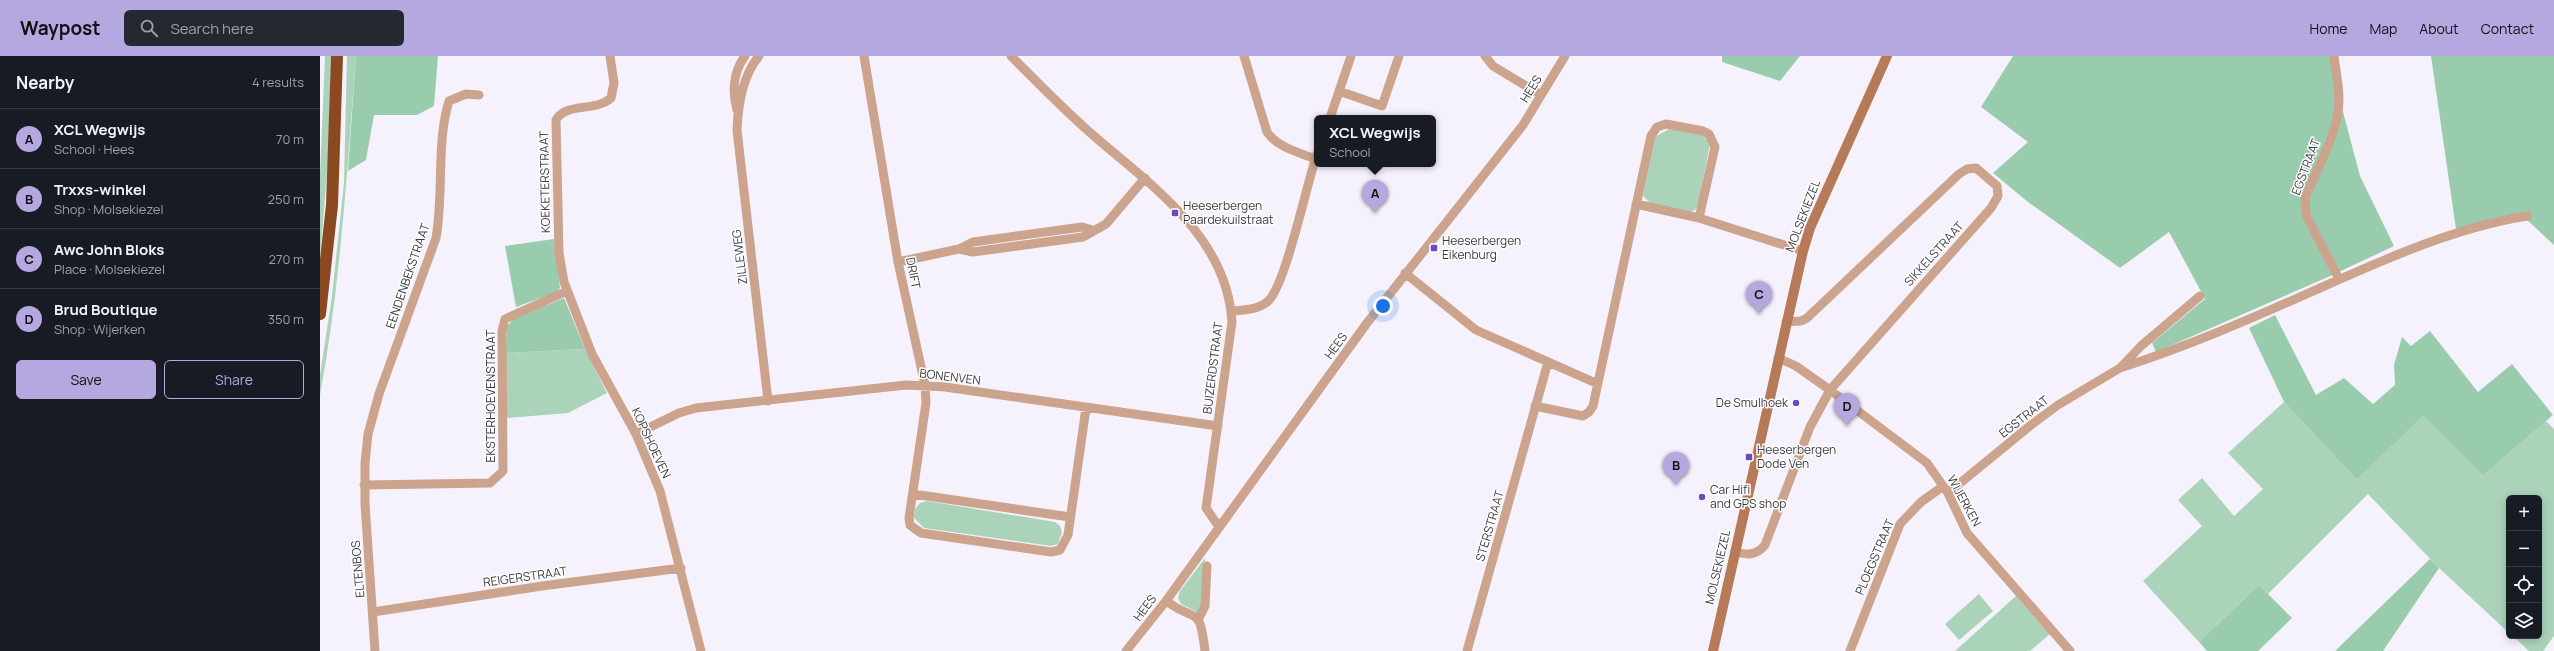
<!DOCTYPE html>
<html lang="en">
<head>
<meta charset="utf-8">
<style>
  body { margin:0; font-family:Manrope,sans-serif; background:#242831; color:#f1f3f6 }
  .controls { position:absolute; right:12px; bottom:12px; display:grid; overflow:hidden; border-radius:6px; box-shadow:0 2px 10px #0003 }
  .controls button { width:36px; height:36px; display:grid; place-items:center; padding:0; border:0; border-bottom:1px solid #363941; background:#171b24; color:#f1f3f6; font:20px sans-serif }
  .you { position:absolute; left:1063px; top:250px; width:14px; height:14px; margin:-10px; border:3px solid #fff; border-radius:50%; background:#1a73e8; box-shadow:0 0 0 6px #1a73e833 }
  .badge { display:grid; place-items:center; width:26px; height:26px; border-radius:50%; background:#b5a7df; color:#111; font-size:13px; font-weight:700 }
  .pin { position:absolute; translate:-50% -33px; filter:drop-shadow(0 1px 2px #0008) }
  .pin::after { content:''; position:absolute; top:21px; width:14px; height:12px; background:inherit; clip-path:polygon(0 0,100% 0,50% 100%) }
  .popup { position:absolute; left:994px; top:59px; width:122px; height:52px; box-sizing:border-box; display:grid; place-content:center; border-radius:6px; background:#171b24; filter:drop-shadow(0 1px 3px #0005); font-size:13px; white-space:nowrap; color:#9ea1a6 }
  .popup b { font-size:15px; color:#f1f3f6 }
  .popup::after { content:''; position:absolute; left:50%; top:100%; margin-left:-8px; border:8px solid transparent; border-top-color:#171b24 }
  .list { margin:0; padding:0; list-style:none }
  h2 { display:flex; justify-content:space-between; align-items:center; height:52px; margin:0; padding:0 16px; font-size:17px }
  h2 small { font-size:13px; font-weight:400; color:#9ea1a6 }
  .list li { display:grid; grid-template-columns:26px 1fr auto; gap:12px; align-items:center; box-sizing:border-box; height:60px; padding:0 16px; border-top:1px solid #363941 }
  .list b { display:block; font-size:15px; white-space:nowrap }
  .list p { margin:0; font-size:13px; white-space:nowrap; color:#9ea1a6 }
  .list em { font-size:13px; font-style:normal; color:#9ea1a6 }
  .actions { display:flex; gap:8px; padding:12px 16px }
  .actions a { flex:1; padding:9px 0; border:1px solid #b5a7df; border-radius:6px; text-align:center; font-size:14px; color:#b5a7df }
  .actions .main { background:#b5a7df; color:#111 }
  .icon { flex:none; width:22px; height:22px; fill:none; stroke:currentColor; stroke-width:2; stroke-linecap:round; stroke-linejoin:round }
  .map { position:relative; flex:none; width:2234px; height:595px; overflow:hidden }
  header { display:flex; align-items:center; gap:24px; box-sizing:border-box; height:56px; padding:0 20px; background:#b5a7df; color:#111 }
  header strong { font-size:19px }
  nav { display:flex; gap:22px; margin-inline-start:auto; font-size:14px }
  .search { width:280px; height:36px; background:#242831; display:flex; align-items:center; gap:10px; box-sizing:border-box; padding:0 14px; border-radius:6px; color:#9ea1a6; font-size:15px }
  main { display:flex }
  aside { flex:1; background:#171b24 }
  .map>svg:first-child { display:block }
  .green { fill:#abd3ba }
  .forest { fill:#99ccad }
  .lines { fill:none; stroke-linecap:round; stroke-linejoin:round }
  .street { stroke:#cca38d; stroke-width:9 }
  .secondary { stroke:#b67a59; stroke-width:10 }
  .highway { stroke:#8a4920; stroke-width:12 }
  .poi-dot { fill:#6c4ac3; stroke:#fff; stroke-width:1.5 }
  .labels { text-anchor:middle; stroke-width:3; stroke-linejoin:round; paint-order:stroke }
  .street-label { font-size:12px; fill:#3c3a41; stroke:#fff }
  .poi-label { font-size:12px; fill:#3c3a41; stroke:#fff; text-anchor:start }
</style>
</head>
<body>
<header>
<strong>Waypost</strong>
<div class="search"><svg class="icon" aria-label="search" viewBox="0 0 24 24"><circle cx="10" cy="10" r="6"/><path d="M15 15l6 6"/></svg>Search here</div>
<nav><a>Home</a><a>Map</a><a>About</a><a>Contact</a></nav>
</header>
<main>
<aside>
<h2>Nearby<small>4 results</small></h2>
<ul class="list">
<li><span class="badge">A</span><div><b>XCL Wegwijs</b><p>School · Hees</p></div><em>70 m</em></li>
<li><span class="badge">B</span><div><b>Trxxs-winkel</b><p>Shop · Molsekiezel</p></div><em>250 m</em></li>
<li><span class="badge">C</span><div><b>Awc John Bloks</b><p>Place · Molsekiezel</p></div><em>270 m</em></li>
<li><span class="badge">D</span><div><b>Brud Boutique</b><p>Shop · Wijerken</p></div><em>350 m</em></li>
</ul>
<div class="actions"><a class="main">Save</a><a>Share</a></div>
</aside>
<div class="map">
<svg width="2234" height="595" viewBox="0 0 2234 595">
  <rect width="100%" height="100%" fill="#f6f2fd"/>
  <path class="green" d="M5,0H11L8,103L0,203V118Z
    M27,0H36C27,114 21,226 0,339V319L12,240L24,127Z
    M1349,73L1383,79L1390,88L1378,149L1375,154L1370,156L1331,148L1323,140L1335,81Z
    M265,293L287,337L248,357L187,362L186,297Z
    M1964,346L2037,424L2103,358L2163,420L2226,365L2234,373V580L2223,595H2209L2193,580H2219V442H2189V577L2119,512L2048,438L1948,538L1939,529L1879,586L1823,525L1882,470L1858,444L1882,422L1914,460L1943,433L1908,397Z
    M607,445L735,466L740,470L742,476L738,488L731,490L604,472L594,462L595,453L600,447Z
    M885,502L883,546L879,557L861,548L858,542L860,535Z
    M1659,538L1673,555L1639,584L1625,568Z
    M1696,540L1730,578L1710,595H1635Z"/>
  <path class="forest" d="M36,0H118L114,50L97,59H54L46,104L28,115Z
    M1402,0H1480L1460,25L1402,6Z
    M1693,0H2013L2022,52L2040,120L2074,190L2008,221L1836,296L1832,287L1885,243L1849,176L1800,212L1708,146L1673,117L1708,86L1661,51Z
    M2111,0H2234V189L2206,163L2137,180Z
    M234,183L240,232L237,236L196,251L185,190Z
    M244,242L265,293L186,297L187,271L193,263Z
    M1955,259L1996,339L2024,322L2053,348L2075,329L2074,309L2082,281L2091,290L2110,275L2158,336L2192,308L2233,359L2163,420L2103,359L2037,424L1964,346L1929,272Z
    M2110,503L2119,512L2063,595H2015Z
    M1939,529L1972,562L1938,595H1887L1879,586Z"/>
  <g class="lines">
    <path class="street" d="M290,0L294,27L291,42C276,56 246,46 236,64L239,197L244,226L272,298L316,378L340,435L381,595
      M439,0C422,20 418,49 417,74L448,345
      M544,0L578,206L605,329L606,347L589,462L590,469L601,477L731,496L740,494L748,479L766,352
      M691,0C718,27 745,55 774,80C833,131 907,181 912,266L886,452L899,471
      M924,0L947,76C958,92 979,96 995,103
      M1165,0L1173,10L1221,39
      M2014,0C2016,18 2021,37 2018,56C2014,83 1996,116 1985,142L1986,159L2019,223
      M1019,35L1062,50L1079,0
      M417,54C412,36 413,16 425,0
      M1010,62L1031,0
      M1316,148L1379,162L1483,195
      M639,193L653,196L763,181L786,168L825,122
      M578,206L639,193L653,186L762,171L773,174
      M1085,217L1156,274L1278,328
      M912,255C924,254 937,254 947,246C965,233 987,126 997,98
      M1458,302L1476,310L1510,334L1607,407L1628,437L1647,477L1750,595
      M1800,312C1866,291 1928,264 1991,236C2061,205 2132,172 2207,160
      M1215,350L1263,360L1269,356L1273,350L1331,80L1337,71L1346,68L1383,75L1389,78L1395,91L1379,162
      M316,378L359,357L376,352L586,329L625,331L898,370
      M44,429L170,427L183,415L182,275L185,263L247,235
      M1628,437L1711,369L1738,349L1800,312L1821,290L1880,240
      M593,438L750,461
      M1415,496C1427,499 1436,500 1445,489L1490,371L1510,334L1671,152L1678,140L1677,130L1656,112L1647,113L1639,118L1487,262L1481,265L1466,266
      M846,545C877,568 879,547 885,595
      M53,556L222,530L361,512
      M879,562L885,550L887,510
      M55,595L45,448V407L48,378L59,338L116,182C124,137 116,87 129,45L146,38L159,39
      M806,595L846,545L1047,267L1203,69L1245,0
      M1147,595L1228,306
      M1530,595L1580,468L1601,446L1622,431"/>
    <path class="secondary" d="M1393,595L1483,195L1490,172L1567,0"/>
    <path class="highway" d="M0,258L12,149L17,0"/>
  </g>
  <g class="poi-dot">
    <rect x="851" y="153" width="8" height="8" rx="2"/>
    <rect x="1110" y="188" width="8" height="8" rx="2"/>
    <circle cx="1476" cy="347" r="4"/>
    <rect x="1425" y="397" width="8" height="8" rx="2"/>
    <circle cx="1382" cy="441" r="4"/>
  </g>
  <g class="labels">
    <g class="street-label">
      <text transform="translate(1211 33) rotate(-58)" y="4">HEES</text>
      <text transform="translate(1986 111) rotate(-69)" y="4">EGSTRAAT</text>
      <text transform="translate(225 126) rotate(-91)" y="4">KOEKETERSTRAAT</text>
      <text transform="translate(1483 160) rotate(-69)" y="4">MOLSEKIEZEL</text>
      <text transform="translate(1614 198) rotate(-48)" y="4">SIKKELSTRAAT</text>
      <text transform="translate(420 201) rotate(-97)" y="4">ZILLEWEG</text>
      <text transform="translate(593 217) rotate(79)" y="4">DRIFT</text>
      <text transform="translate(88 220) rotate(-71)" y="4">EENDENBEKSTRAAT</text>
      <text transform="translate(1016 290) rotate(-54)" y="4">HEES</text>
      <text transform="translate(893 312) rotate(-83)" y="4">BUIZERDSTRAAT</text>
      <text transform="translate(630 321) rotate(7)" y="4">BONENVEN</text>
      <text transform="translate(171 340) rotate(-90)" y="4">EKSTERHOEVENSTRAAT</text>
      <text transform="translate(1704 361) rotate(-38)" y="4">EGSTRAAT</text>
      <text transform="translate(331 387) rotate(65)" y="4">KOPSHOEVEN</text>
      <text transform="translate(1644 445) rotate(61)" y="4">WIJERKEN</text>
      <text transform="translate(1170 470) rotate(-74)" y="4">STERSTRAAT</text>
      <text transform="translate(1555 501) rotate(-67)" y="4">PLOEGSTRAAT</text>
      <text transform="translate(1398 511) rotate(-77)" y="4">MOLSEKIEZEL</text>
      <text transform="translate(38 513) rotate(-95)" y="4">ELTENBOS</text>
      <text transform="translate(205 521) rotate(-8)" y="4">REIGERSTRAAT</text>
      <text transform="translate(825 552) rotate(-53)" y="4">HEES</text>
    </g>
    <g class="poi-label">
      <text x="863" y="154">Heeserbergen<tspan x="863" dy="14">Paardekuilstraat</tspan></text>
      <text x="1122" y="189">Heeserbergen<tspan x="1122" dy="14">Eikenburg</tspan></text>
      <text x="1468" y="351" text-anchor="end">De Smulhoek</text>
      <text x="1437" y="398">Heeserbergen<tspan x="1437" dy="14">Dode Ven</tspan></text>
      <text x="1390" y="438">Car Hifi<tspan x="1390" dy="14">and GPS shop</tspan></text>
    </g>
  </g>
</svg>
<div class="controls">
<button>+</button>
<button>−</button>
<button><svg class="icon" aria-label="locate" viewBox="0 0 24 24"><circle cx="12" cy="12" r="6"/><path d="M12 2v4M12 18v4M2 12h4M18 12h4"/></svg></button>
<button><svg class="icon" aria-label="layers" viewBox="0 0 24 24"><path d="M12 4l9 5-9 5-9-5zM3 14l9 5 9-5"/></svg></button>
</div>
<div class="you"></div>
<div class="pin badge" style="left:1055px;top:157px">A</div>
<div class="popup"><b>XCL Wegwijs</b>School</div>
<div class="pin badge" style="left:1356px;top:429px">B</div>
<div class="pin badge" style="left:1439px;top:258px">C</div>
<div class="pin badge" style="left:1527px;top:370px">D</div>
</div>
</main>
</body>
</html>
